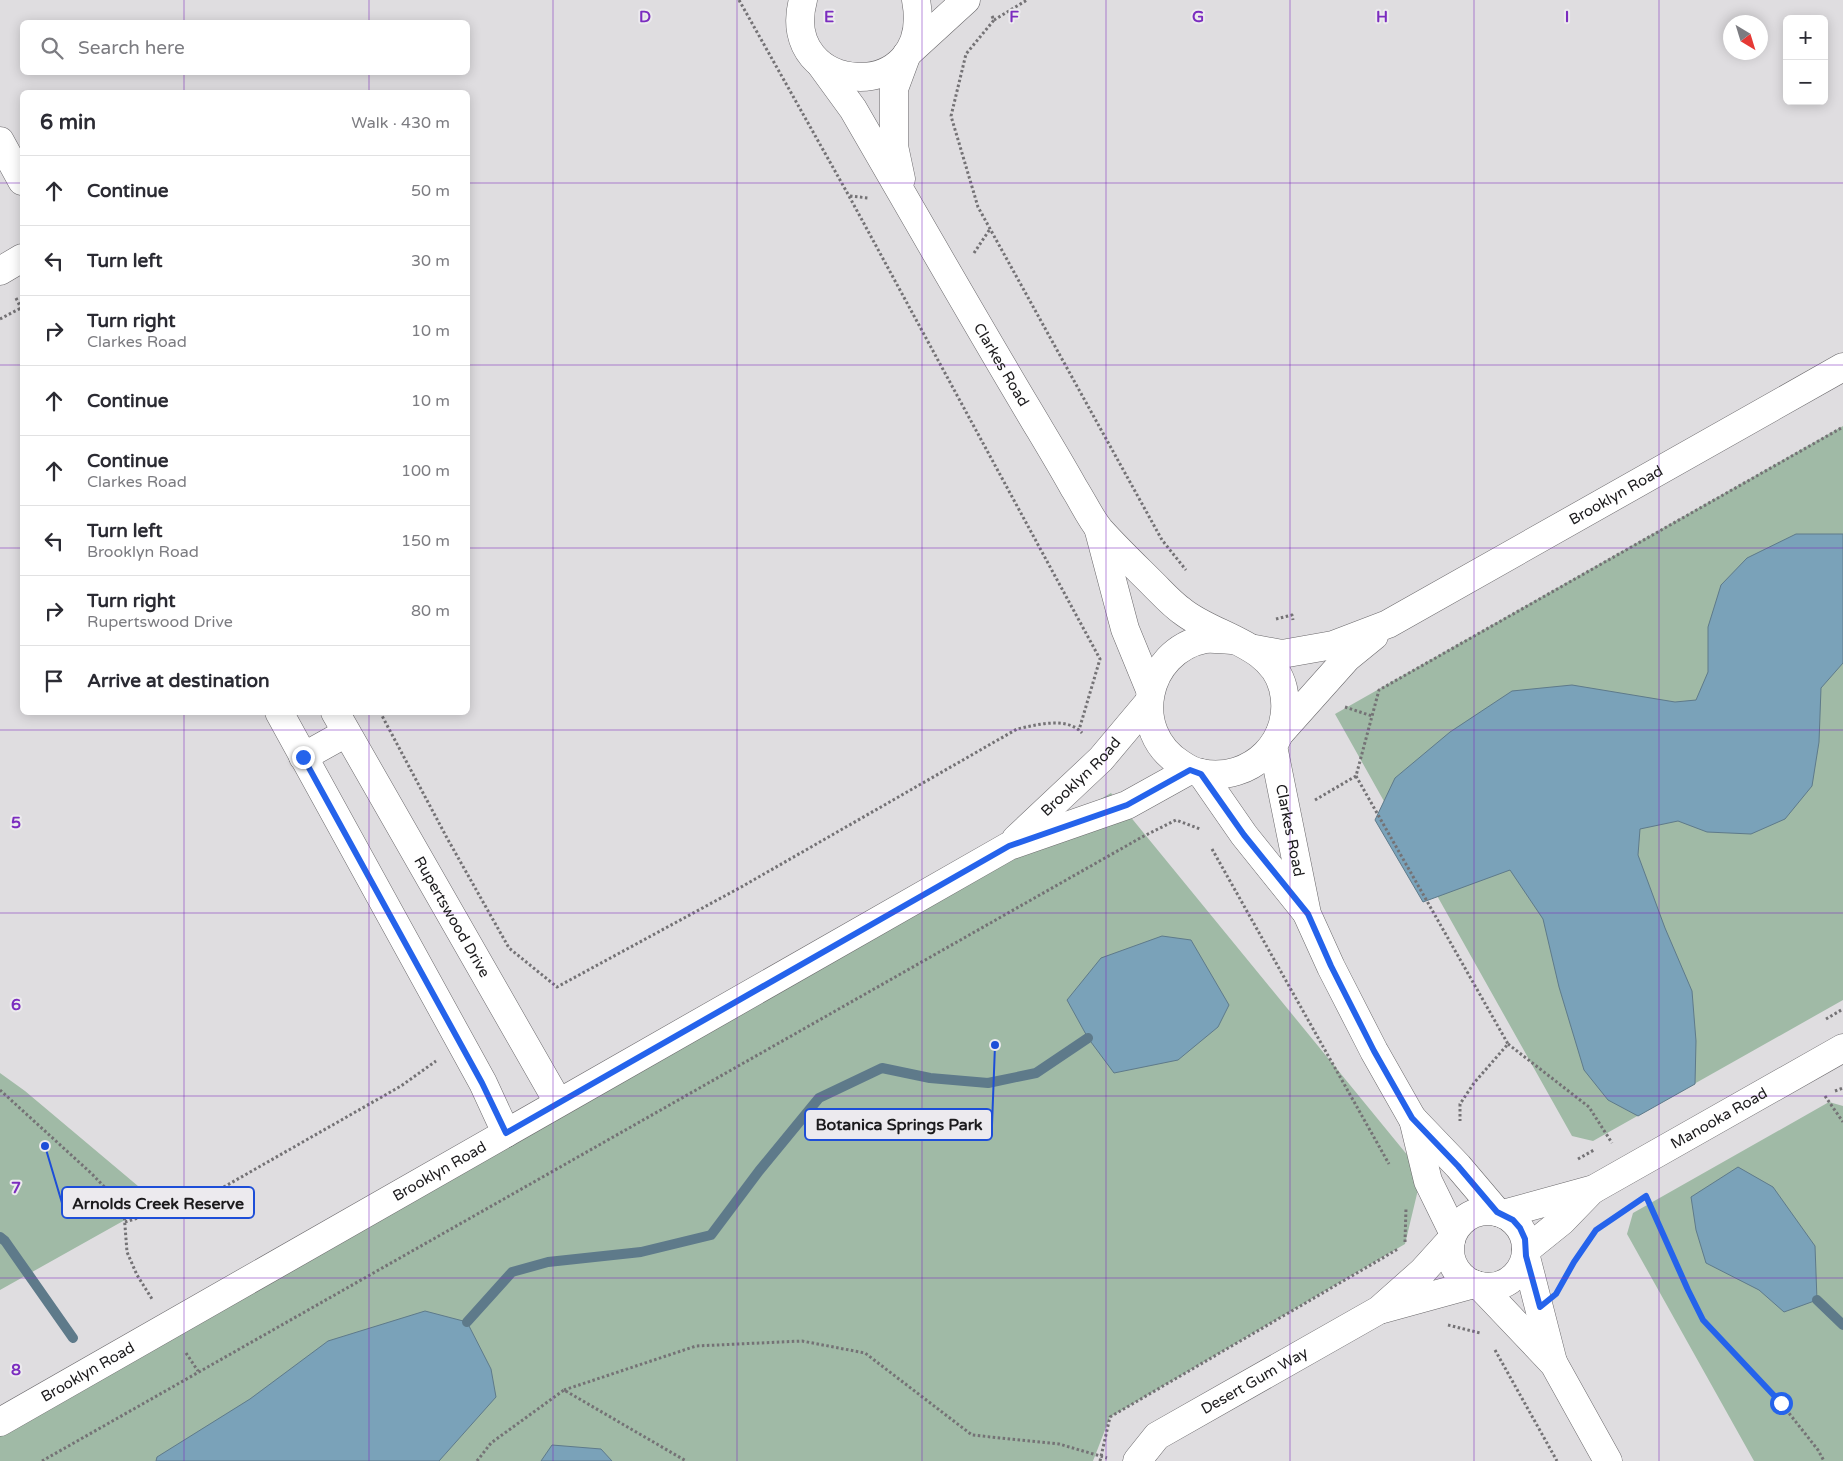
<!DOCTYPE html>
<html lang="en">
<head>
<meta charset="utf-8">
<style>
  body { margin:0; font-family:"Varela Round",sans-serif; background:#f7f7f7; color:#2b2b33 }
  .controls { position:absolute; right:15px; top:15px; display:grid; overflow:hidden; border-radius:8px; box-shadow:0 2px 12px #0003 }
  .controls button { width:45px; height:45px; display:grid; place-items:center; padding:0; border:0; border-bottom:1px solid #e1e1e2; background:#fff; color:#2b2b33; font:25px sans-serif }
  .compass { position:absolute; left:1723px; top:15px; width:45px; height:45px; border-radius:50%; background:#fff; box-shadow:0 2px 12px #0003; rotate:142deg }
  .stop { position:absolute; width:15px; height:15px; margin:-11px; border:4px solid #2563eb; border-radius:50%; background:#fff }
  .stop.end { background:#2563eb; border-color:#fff; box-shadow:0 1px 5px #0008 }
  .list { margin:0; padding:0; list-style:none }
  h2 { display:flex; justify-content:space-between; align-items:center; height:65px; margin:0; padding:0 20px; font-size:21px }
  h2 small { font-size:16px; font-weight:400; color:#7c7c81 }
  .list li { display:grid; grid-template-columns:32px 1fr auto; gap:15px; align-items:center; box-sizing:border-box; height:70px; padding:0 20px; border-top:1px solid #e1e1e2 }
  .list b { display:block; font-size:19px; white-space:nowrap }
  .list p { margin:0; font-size:16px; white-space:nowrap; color:#7c7c81 }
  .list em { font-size:16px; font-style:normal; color:#7c7c81 }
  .icon { flex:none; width:28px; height:28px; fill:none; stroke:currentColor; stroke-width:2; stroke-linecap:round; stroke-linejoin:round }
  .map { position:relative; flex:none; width:1843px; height:1461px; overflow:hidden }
  .search { position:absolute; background:#fff; box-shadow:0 2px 12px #0003; left:20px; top:20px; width:450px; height:55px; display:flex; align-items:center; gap:12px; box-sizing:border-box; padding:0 18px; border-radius:8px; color:#7c7c81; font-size:19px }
  .panel { position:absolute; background:#fff; box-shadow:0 2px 12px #0003; left:20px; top:90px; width:450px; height:625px; border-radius:8px }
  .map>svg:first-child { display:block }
  .green { fill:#a0baa6 }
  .water { fill:#7aa2b9; stroke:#5e7a8a }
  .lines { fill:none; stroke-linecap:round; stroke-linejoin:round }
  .stream { stroke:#5e7a8a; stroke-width:10 }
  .minor-casing { stroke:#6a686b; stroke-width:29 }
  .tertiary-casing { stroke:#6a686b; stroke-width:29 }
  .path { stroke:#747275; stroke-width:3; stroke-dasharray:2.5 2.5; stroke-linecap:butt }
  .minor { stroke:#fff; stroke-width:28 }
  .tertiary { stroke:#fff; stroke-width:28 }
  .route { stroke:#2563eb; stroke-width:6 }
  .grid { fill:none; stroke:#7b2cbf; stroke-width:1; stroke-opacity:0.55 }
  .labels { text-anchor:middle; stroke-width:4; stroke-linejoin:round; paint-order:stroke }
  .street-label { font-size:15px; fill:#1c1b1d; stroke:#eceaee }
  .grid-label { font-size:16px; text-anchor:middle; font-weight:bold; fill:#7b2cbf; stroke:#eceaee; stroke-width:4; stroke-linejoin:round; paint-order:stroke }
  .leader { fill:none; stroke:#1d4ed8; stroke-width:2 }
  .callout-dot { fill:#1d4ed8; stroke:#eceaee; stroke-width:2 }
  .callout { fill:#eceaee; stroke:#1d4ed8; stroke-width:2 }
  .callout-label { font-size:16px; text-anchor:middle; font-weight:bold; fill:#1c1b1d }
</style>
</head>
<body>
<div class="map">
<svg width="1843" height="1461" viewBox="0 0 1843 1461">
  <rect width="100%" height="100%" fill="#dfdde0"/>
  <path class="green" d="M1843,426V1000L1593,1141L1572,1136L1335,714Z
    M1111,793L1422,1173L1405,1244L1110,1417L1093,1461H0V1433Z
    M0,1073L25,1091L157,1202L0,1290Z
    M1829,1102L1843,1106V1461H1754L1627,1234L1633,1213Z"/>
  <path class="water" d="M1796,534H1843V663L1821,688L1819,742L1812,786L1785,819L1751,834L1707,832L1678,821L1640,829L1638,855L1665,928L1692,991L1696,1041L1695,1084L1638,1116L1608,1100L1584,1070L1559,987L1543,919L1510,870L1423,902L1375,820L1395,778L1450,732L1512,691L1572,685L1675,702L1696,700L1708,672V627L1721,585L1747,558Z
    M1162,936L1191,940L1229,1005L1218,1027L1178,1060L1114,1073L1088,1038L1067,1000L1101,958Z
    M1738,1167L1773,1187L1815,1246L1817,1300L1784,1312L1759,1290L1706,1263L1696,1230L1691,1197Z
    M425,1311L467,1322L491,1369L496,1397L439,1461H156L157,1457L250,1399L328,1341Z
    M552,1445L601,1449L612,1461H541Z"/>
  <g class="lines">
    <path class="stream" d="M0,1237L5,1241L73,1338
      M1817,1300L1843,1325
      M467,1322L512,1272L548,1262L641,1252L711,1235L759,1171L819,1098L882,1068L930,1078L988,1083L1036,1073L1088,1038"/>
    <g class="minor-casing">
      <g id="minor">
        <path d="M0,141L22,181"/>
        <path d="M0,271L22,258"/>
        <path d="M279,712L483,1083L506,1133"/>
        <path id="s1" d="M335,712L558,1102"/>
        <path d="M303,757L346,733"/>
        <path id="s2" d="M1503,1214L1594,1189L1843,1048"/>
        <path d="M1526,1250L1562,1221L1592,1190"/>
        <path d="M1383,1309L1474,1284"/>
        <path id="s3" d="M1137,1461L1157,1436L1379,1310L1423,1271L1451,1240"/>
      </g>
    </g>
    <g class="tertiary-casing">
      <g id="tertiary">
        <path d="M803,0C777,97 936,108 916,0"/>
        <path id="s4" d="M821,65L853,109C911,209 968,309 1027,408C1043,435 1059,461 1074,488C1083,502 1090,518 1100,530C1117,549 1136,567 1154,585C1163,594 1172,604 1182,611C1214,637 1272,643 1283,688C1296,740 1251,783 1201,773C1193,772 1187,768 1181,764C1128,731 1145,651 1205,639C1214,638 1224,640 1233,640"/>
        <path d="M901,179L894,146V89L907,54L966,0"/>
        <path d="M1099,531L1125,629L1150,690"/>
        <path id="s5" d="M1255,649L1282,654L1333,645L1388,624L1843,367"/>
        <path d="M1280,733L1347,658L1374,636"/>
        <path id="s6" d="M1273,746L1307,914L1331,967L1374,1051L1412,1118L1458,1166L1497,1212"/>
        <path d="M1201,773L1244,835L1305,911"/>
        <path id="s7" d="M1016,839L1101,759L1148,703"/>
        <path d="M1413,1119L1428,1181L1453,1232"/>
        <circle cx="1488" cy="1249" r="38"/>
        <path d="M1526,1257L1553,1362"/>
        <path d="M1480,1286L1554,1364L1608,1461"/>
        <path id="s8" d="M0,1422L1009,846L1127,805L1190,770"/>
      </g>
    </g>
    <path class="path" d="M739,0L849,196L1100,659L1079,730
      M992,16L994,20L966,54L951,116L978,207L1162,540L1186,570
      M994,20L1027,0
      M850,196L868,198
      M974,253L990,229
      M16,298L22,310
      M0,319L21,308
      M1276,619L1292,615L1293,620
      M1345,707L1372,716
      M380,712L447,838L509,948L557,987L743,886L1017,729C1036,725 1067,716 1082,733
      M1356,776L1508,1044L1474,1083L1460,1104V1121
      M1315,800L1356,776L1379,690L1843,427
      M1212,849L1389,1164
      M1826,1019L1843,1009
      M1508,1044L1589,1107L1612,1143
      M0,1090L92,1174L115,1198L124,1213L127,1252L137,1275L152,1299
      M1835,1091L1843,1088
      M1825,1096L1843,1122
      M1578,1159L1594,1150
      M1645,1197L1646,1196L1687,1290L1703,1320L1781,1403L1818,1450L1824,1461
      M125,1222L208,1196L401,1086L436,1061
      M1607,1223L1627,1209
      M1405,1242L1406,1208
      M1565,1277L1587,1243
      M1448,1325L1480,1333
      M1495,1350L1557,1461
      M186,1353L198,1371
      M564,1390L696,1346L802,1341L865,1353L972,1435L1059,1444L1107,1458
      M42,1461L1142,837L1176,820L1200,829
      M477,1461L491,1443L564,1390L686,1461
      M1100,1461L1110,1417L1398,1249"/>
    <use href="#minor" class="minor"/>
    <use href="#tertiary" class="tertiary"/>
  </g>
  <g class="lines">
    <path class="route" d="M303,757L482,1083L506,1133L1009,846L1127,805L1190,770L1201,774L1244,835L1308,914L1331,966L1374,1051L1412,1118L1458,1166L1497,1212L1513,1220L1520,1228L1525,1239L1526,1256L1540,1307L1556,1294L1574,1262L1596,1230L1646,1196L1688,1290L1703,1320L1781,1403"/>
  </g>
  <path class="grid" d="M184,0V22M369,0V22M553,0V1461M737,0V1461M922,0V1461M1106,0V1461M1290,0V1461M1474,0V1461M1659,0V1461M184,72V92M369,72V92M0,183H22M468,183H1843M0,365H22M468,365H1843M0,548H22M468,548H1843M184,712V1461M369,712V1461M0,730H1843M0,913H1843M0,1096H1843M0,1278H1843"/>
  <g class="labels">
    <g class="street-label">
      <text dy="5" stroke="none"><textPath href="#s4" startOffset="350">Clarkes Road</textPath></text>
      <text dy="5" stroke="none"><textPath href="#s5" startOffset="400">Brooklyn Road</textPath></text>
      <text dy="5" stroke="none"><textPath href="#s7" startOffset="90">Brooklyn Road</textPath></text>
      <text dy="5" stroke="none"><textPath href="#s6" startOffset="86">Clarkes Road</textPath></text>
      <text dy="5" stroke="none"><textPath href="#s1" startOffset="236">Rupertswood Drive</textPath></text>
      <text dy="5" stroke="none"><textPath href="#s2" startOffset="238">Manooka Road</textPath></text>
      <text dy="5" stroke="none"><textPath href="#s8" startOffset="506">Brooklyn Road</textPath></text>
      <text dy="5" stroke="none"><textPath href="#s8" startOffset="101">Brooklyn Road</textPath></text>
      <text dy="5" stroke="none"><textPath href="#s3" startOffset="144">Desert Gum Way</textPath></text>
    </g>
  </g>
  <g class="grid-label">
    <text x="645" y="22">D</text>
    <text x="829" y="22">E</text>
    <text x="1014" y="22">F</text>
    <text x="1198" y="22">G</text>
    <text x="1382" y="22">H</text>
    <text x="1567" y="22">I</text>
    <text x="16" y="828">5</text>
    <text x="16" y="1010">6</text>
    <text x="16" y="1193">7</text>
    <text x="16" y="1375">8</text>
  </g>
  <path class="leader" d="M995 1045L992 1125M45 1146L62 1203"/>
  <g class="callout-dot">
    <circle cx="995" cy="1045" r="5"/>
    <circle cx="45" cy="1146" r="5"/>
  </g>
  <g class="callout">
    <rect x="805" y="1109" width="187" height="31" rx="5"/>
    <rect x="62" y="1187" width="192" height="31" rx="5"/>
  </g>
  <g class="callout-label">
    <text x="899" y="1130">Botanica Springs Park</text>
    <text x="158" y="1209">Arnolds Creek Reserve</text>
  </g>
</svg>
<div class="controls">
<button>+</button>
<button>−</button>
</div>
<svg class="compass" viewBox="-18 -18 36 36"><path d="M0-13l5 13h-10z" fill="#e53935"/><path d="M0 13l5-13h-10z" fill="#7c7c81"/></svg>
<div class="stop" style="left:1781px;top:1403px"></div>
<div class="stop end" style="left:303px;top:757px"></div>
<div class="search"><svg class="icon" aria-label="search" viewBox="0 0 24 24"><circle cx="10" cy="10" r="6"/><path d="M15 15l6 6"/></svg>Search here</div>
<section class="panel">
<h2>6 min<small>Walk · 430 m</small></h2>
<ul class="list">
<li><svg class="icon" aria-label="ahead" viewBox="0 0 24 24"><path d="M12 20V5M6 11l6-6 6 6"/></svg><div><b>Continue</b></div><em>50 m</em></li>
<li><svg class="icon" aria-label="left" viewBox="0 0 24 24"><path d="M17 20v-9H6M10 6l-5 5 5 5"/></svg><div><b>Turn left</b></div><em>30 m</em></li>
<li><svg class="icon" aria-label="right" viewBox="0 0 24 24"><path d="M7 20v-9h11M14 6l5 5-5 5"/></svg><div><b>Turn right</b><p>Clarkes Road</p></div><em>10 m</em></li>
<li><svg class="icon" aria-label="ahead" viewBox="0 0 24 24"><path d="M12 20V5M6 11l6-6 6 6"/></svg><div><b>Continue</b></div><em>10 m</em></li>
<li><svg class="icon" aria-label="ahead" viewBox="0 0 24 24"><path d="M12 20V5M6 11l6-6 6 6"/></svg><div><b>Continue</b><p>Clarkes Road</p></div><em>100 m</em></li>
<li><svg class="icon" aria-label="left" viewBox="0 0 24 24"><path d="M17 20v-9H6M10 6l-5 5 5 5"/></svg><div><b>Turn left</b><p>Brooklyn Road</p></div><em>150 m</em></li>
<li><svg class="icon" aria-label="right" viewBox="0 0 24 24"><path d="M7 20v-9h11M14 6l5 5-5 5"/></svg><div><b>Turn right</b><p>Rupertswood Drive</p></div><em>80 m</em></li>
<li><svg class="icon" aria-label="arrive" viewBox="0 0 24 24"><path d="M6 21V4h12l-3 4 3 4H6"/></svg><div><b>Arrive at destination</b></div></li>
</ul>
</section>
</div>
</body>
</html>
